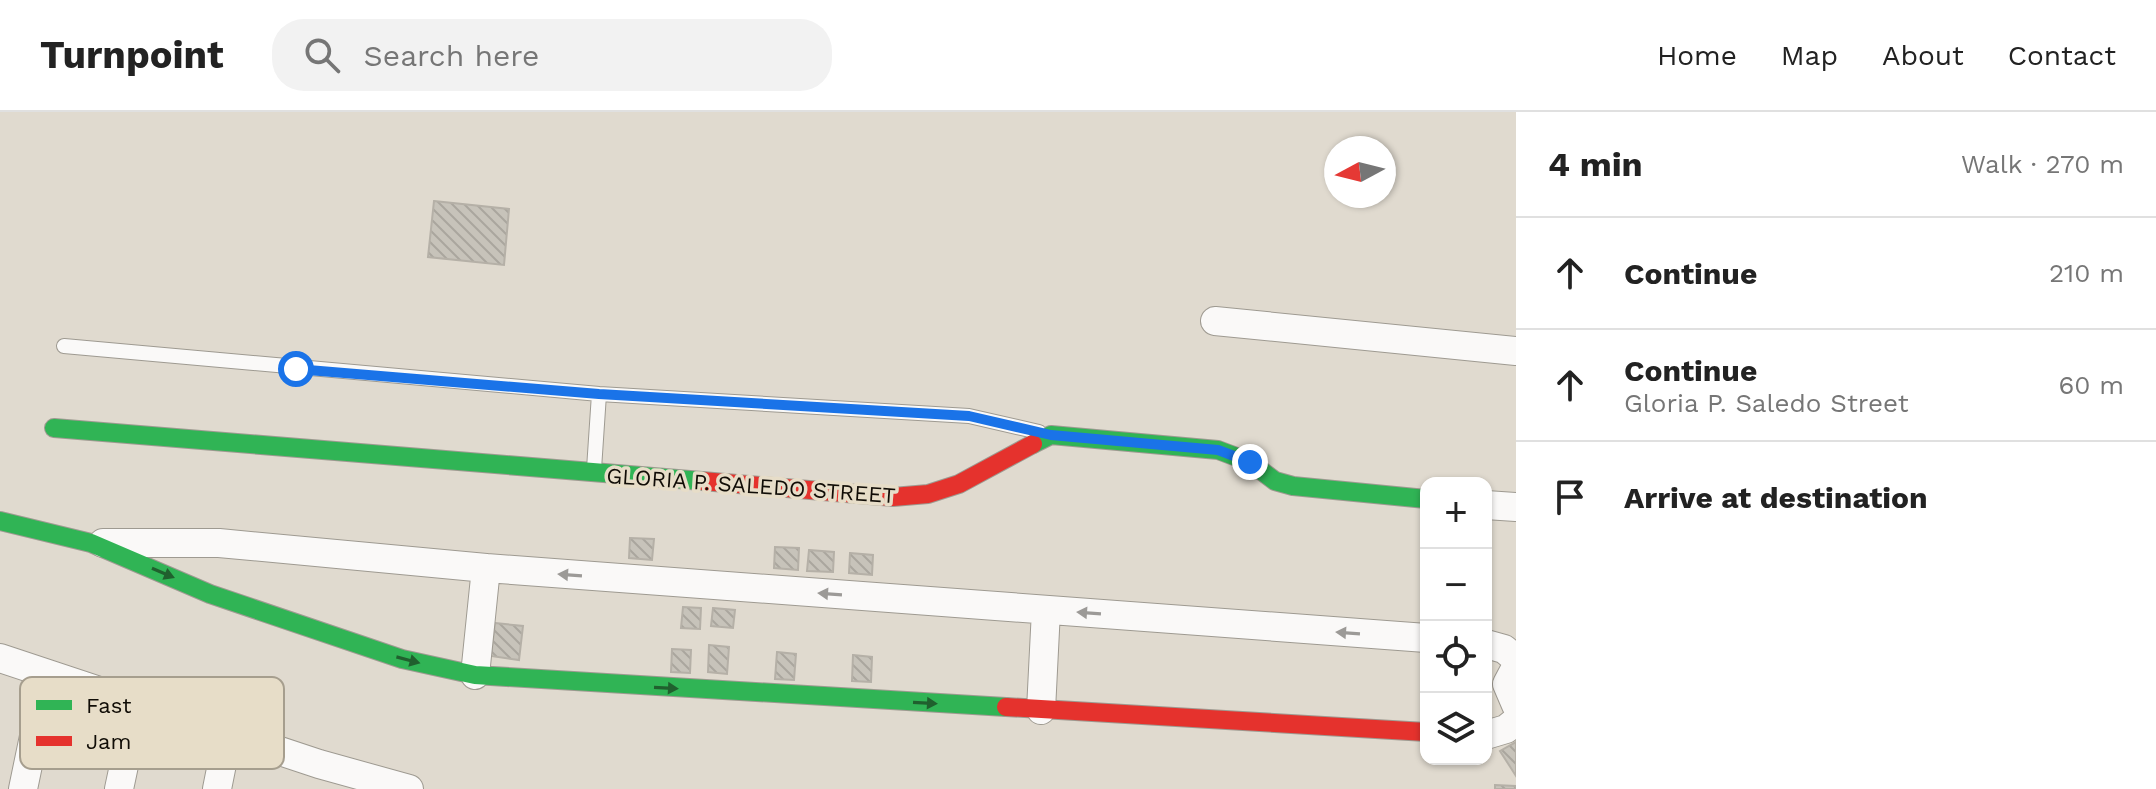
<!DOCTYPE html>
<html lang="en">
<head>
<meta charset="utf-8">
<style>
  body { margin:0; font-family:"Work Sans",sans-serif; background:#f2f2f2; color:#222 }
  .controls { position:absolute; right:24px; bottom:24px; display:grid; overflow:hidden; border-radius:16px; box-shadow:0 2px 6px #0004 }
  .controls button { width:72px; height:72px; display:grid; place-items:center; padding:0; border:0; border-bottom:2px solid #e0e0e0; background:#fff; color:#222; font:40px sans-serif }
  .compass { position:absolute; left:1324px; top:24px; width:72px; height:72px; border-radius:50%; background:#fff; box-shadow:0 2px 6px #0004; rotate:263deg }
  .stop { position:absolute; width:24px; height:24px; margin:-18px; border:6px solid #1a73e8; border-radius:50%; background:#fff }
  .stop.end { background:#1a73e8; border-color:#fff; box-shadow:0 2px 8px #0008 }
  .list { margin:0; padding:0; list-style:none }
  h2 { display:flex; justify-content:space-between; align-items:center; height:104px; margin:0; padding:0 32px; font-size:34px }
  h2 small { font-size:26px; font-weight:400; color:#767676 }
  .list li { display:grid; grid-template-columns:52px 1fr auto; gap:24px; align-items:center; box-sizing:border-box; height:112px; padding:0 32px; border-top:2px solid #e0e0e0 }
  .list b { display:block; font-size:30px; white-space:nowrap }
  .list p { margin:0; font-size:26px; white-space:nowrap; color:#767676 }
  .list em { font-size:26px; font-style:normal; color:#767676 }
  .icon { flex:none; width:44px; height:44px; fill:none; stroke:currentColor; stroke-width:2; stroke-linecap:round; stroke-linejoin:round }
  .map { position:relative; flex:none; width:1516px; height:677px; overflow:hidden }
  header { display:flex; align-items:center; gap:48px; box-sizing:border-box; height:112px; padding:0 40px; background:#fff; border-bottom:2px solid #e0e0e0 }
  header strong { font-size:38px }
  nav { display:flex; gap:44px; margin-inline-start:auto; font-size:28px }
  .search { width:560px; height:72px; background:#f2f2f2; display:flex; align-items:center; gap:20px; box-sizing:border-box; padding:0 28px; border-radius:32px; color:#767676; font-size:30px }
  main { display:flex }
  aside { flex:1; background:#fff }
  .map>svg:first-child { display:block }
  .building { fill:url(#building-back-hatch); stroke:#b5b0a7; stroke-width:2 }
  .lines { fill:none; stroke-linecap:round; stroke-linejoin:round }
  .lane-casing { stroke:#9e9a91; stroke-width:16 }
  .street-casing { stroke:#9e9a91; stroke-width:30 }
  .fast-casing { stroke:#9e9a91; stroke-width:20 }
  .jam-casing { stroke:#9e9a91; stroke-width:20 }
  .lane { stroke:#faf9f8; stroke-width:14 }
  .street { stroke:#faf9f8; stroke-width:28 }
  .fast { stroke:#30b455; stroke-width:18 }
  .jam { stroke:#e5322d; stroke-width:18 }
  .oneway { fill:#20602e }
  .oneway2 { fill:#9c9a97 }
  .route { stroke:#1a73e8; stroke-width:10 }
  .labels { text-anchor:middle; stroke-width:7; stroke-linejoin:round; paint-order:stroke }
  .street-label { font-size:22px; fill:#100c06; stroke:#e7ddc8 }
  .key { fill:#e7ddc8; stroke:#a69e8e; stroke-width:2 }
  .key-label { font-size:22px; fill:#100c06 }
</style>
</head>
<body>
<header>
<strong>Turnpoint</strong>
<div class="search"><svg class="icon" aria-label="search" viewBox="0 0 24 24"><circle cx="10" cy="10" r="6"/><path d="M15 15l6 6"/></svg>Search here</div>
<nav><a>Home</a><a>Map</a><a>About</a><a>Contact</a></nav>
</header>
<main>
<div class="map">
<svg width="1516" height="677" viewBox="0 0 1516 677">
  <defs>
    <pattern id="building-back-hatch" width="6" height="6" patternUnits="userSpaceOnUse" patternTransform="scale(2)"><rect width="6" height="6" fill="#c7c3ba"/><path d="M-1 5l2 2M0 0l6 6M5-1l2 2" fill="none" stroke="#aaa69e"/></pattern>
  </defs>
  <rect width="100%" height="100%" fill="#e0dacf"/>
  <path class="building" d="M434,89L509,97L504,153L428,145Z
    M630,426L654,427L652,448L629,446Z
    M775,435L799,436L798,458L774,456Z
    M809,438L834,440L833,460L807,459Z
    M850,441L873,443L872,463L849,461Z
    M683,495L701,496L700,517L681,516Z
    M713,496L735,498L733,516L711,514Z
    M495,511L523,514L519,548L491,544Z
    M709,533L729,535L727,562L708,560Z
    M672,537L691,538L690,561L671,560Z
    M777,540L796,542L794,568L775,567Z
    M853,543L872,545L871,570L852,569Z
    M1516,630V664L1500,639Z
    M1495,673L1516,674V677H1495Z"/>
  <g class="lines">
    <g class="lane-casing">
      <path id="lane" d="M64,234L599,282L969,304L1039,320
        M594,357L599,282"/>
    </g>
    <g class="street-casing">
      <path id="street" d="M1215,209L1516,239
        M1486,393L1516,395
        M103,431H219L486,456L1426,526
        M1486,532L1504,537L1516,547
        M0,546L319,652L409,677
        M1516,555L1507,572L1516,593
        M475,563L486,456
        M1041,598L1046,498
        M1486,623L1506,617L1516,609
        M23,677L47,562
        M119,677L137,592
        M217,677L228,622"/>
    </g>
    <g class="fast-casing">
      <path id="fast" d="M54,316L702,369
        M1033,332L1051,323L1218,338L1250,350L1275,369L1293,374L1426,387
        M0,409L91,431L210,482L402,547L475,563L1006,595"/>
    </g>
    <g class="jam-casing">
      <path id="jam" d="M702,369L893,385L928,382L959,372L1033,332
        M1006,595L1426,620"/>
    </g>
    <use href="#lane" class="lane"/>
    <use href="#street" class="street"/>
    <use href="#fast" class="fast"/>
    <use href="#jam" class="jam"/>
  </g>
  <defs><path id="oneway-solid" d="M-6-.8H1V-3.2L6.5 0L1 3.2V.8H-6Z" transform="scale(2)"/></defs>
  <g class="oneway">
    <use href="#oneway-solid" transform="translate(163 461) rotate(23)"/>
    <use href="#oneway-solid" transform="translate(408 548) rotate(15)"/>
    <use href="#oneway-solid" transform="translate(666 576) rotate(3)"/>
    <use href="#oneway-solid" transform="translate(925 591) rotate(3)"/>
  </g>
  <g class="oneway2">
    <use href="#oneway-solid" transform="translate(570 463) rotate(-176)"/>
    <use href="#oneway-solid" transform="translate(830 482) rotate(-176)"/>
    <use href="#oneway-solid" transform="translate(1089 501) rotate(-176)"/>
    <use href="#oneway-solid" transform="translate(1348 521) rotate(-176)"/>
  </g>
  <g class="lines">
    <path class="route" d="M296,257L599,282L969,304L1051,323L1218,338L1250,350"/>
  </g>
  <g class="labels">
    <g class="street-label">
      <text transform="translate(751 373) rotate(4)" y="8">GLORIA P. SALEDO STREET</text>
    </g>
  </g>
  <rect x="20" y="565" width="264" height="92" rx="12" class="key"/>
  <rect x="36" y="588" width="36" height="10" fill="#30b455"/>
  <rect x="36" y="624" width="36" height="10" fill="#e5322d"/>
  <g class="key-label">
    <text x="86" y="601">Fast</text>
    <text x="86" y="637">Jam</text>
  </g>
</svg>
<div class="controls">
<button>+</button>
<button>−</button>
<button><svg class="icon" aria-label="locate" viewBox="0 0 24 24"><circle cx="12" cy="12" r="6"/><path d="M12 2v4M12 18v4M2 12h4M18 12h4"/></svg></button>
<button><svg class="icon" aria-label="layers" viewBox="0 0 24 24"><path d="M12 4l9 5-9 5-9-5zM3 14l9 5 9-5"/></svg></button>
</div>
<svg class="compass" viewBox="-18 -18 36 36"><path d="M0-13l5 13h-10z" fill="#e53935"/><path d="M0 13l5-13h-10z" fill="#767676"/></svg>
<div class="stop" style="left:296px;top:257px"></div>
<div class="stop end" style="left:1250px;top:350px"></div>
</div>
<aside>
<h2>4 min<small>Walk · 270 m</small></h2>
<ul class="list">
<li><svg class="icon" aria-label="ahead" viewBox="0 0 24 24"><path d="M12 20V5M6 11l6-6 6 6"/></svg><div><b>Continue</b></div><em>210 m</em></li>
<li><svg class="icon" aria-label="ahead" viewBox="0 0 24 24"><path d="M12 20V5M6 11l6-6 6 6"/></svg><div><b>Continue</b><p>Gloria P. Saledo Street</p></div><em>60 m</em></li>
<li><svg class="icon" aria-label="arrive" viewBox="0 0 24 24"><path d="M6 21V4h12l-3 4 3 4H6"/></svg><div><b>Arrive at destination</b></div></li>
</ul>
</aside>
</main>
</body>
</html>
